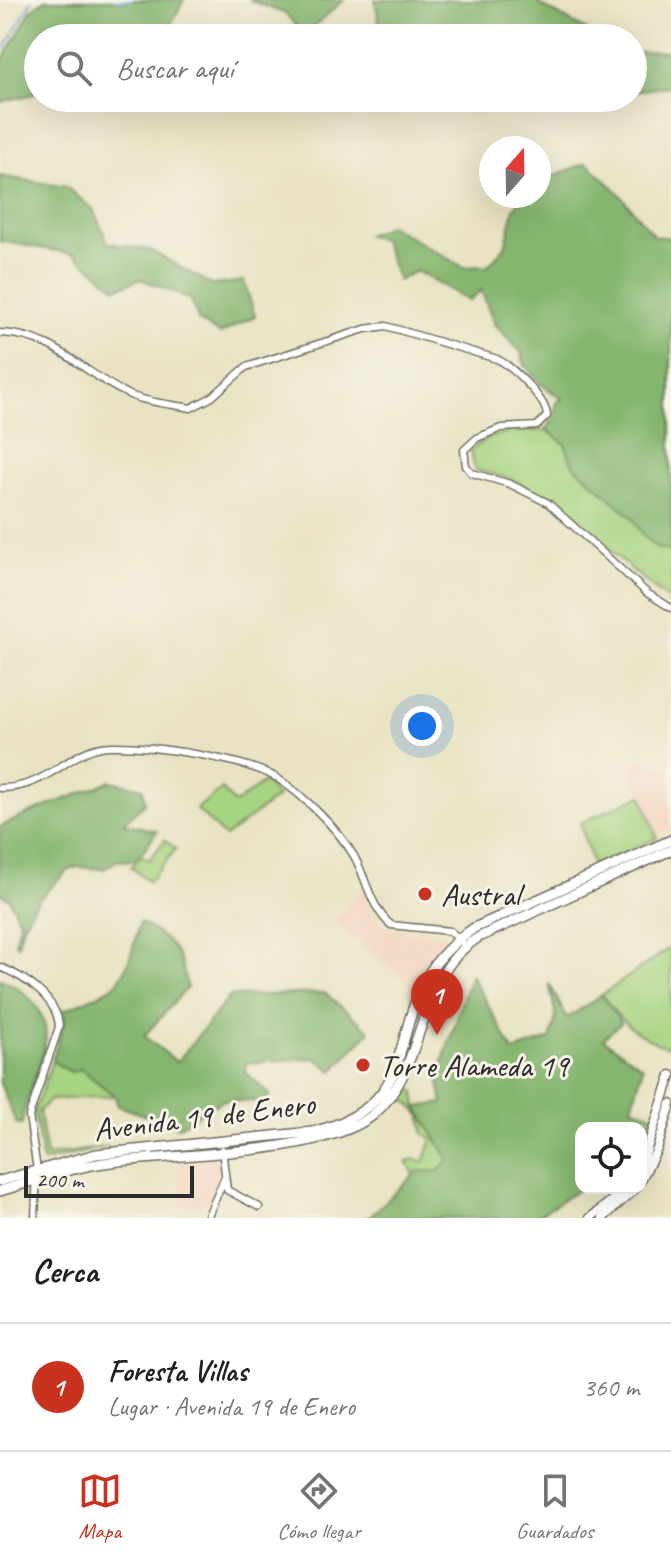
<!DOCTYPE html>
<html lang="es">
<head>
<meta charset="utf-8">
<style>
  body { margin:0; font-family:Caveat,sans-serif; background:#f2f2f2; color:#202124 }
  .controls { position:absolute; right:24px; bottom:24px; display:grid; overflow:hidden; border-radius:16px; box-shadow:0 8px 32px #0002 }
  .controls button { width:72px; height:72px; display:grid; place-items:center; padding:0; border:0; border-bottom:2px solid #e0e0e0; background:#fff; color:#202124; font:40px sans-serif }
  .compass { position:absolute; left:479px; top:136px; width:72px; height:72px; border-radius:50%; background:#fff; box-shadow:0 8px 32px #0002; rotate:20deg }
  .scale { position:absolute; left:24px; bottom:20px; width:170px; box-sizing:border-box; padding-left:8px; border:4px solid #2b2b2b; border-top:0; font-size:22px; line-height:28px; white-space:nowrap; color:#2b2b2b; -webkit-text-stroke:6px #f7f3e8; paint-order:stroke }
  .you { position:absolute; left:422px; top:726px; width:28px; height:28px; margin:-20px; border:6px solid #fff; border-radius:50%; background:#1a73e8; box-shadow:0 0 0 12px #1a73e833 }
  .badge { display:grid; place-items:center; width:52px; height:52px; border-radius:50%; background:#c8321e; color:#fff; font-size:26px; font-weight:700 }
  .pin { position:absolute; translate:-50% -66px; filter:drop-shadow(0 2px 4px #0008) }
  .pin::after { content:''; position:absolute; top:42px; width:28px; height:24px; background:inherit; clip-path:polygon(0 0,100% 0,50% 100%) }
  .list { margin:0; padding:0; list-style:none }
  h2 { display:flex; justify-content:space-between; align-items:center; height:104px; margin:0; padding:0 32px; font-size:34px }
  h2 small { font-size:26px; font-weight:400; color:#757577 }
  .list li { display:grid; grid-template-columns:52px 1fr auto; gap:24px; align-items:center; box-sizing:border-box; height:128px; padding:0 32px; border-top:2px solid #e0e0e0 }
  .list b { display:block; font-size:30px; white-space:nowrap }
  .list p { margin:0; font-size:26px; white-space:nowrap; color:#757577 }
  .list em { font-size:26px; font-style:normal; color:#757577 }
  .icon { flex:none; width:44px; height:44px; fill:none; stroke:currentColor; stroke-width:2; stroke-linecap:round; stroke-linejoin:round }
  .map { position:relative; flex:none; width:671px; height:1218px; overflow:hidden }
  .search { position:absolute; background:#fff; box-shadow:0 8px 32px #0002; left:24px; right:24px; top:24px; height:88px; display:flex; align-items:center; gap:20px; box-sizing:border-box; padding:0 28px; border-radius:44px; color:#757577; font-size:30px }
  .sheet { height:232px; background:#fff }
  nav { display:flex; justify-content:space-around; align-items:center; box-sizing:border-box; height:112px; border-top:2px solid #e0e0e0; background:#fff; font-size:22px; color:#757577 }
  nav a { display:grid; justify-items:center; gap:4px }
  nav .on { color:#c8321e }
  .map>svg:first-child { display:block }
  .built { fill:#f3d4bf }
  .green { fill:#a7d480; stroke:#698056; stroke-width:2 }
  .forest { fill:#85b66e; stroke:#58704c; stroke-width:2 }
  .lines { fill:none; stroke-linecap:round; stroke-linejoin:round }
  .stream { stroke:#6e9cd6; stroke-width:2 }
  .minor-casing { stroke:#6e6b60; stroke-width:9 }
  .secondary-casing { stroke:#6e6b60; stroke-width:11 }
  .primary-casing { stroke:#6e6b60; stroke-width:12 }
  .minor { stroke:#fff; stroke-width:6 }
  .secondary { stroke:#fff; stroke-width:8 }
  .primary { stroke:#fff; stroke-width:9 }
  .poi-dot { fill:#c8321e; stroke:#f7f3e8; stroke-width:3 }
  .labels { text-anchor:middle; stroke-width:6; stroke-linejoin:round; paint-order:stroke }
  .poi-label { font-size:32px; fill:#2b2b2b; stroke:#f7f3e8; text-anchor:start }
  .street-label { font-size:32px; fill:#2b2b2b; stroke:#f7f3e8 }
</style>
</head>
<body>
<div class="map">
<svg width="671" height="1218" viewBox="0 0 671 1218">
  <rect width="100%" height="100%" fill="#f7f3e8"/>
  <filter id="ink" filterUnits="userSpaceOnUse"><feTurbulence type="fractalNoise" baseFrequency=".0125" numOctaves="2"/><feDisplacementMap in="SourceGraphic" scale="16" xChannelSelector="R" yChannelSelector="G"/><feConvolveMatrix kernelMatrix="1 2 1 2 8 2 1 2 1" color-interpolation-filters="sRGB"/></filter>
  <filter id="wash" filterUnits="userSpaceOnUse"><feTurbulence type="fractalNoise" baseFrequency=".006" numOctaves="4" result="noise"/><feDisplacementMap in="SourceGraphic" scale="32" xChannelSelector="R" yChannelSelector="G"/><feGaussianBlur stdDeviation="1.8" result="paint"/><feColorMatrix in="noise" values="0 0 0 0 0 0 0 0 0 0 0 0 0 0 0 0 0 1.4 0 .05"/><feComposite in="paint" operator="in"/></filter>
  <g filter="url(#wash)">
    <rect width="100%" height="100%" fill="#e9e3c3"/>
    <path class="built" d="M640,759L671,770V828L656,835L642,795L628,770Z
      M362,888L372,915L388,929L446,937V943L429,963L415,989L335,922Z
      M214,1159L219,1162L221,1179L209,1204L181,1207L177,1163Z"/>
    <path class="green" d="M512,431H548L565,444L573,465L632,517L643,535L657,548L671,551V601C620,566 579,513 523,485C509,477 491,474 475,470L470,450L490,437Z
      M265,781L277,797L225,837L196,809L222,789L235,804Z
      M642,795L657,838L593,866L580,823Z
      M165,840L176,849L149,882L131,867L141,855L149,860Z
      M671,947V1038L667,1047C636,1036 621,1022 602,995Z
      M52,1061L71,1072L81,1069L115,1096L50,1100L39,1111L46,1156L109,1146L43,1162L34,1112Z
      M404,1083L415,1092L417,1107L449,1160L438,1171H418L414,1174L407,1162L415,1159L424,1162L432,1139L424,1134L421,1116L399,1093Z"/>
    <path class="forest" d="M45,0H184L167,31L169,38H38V93L0,102V58H4L32,9Z
      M249,0H344L304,35L286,14Z
      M375,0H539L540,5L601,38H382Z
      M671,51V86L633,91V52Z
      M587,163L617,191L654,236L671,238V551L657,548L643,535L632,517L573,465L565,444L546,429L555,417L557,402L562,399L540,383L525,365L521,352L494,324L481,290L470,301L416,271L398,281L383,240L367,235L389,225L463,267L488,266L505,247L514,209L524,196H539V181Z
      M0,176L66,187L93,209L108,243L150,250L212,285L244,281L255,316L220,334L199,321L189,298L141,279L116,288L74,254L0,241Z
      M110,781L143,788L145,803L123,823L157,831L137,860L116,861L104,869L76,867L66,872L38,900L23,925L18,945L15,943L20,923L9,898L0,894V827C35,808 73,798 110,781Z
      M140,922C173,942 180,949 187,988L144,1036L177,1062L230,996L325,993L370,1031L333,1071L315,1058L246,1063L245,1072L269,1094L268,1102L223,1100L178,1127L118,1106L115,1096L81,1069L71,1072L52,1061L65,1018L62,1011C124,984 122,989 140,922Z
      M471,974L513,1051L550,1039L556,1017L549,983L567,1018L602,995L621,1023L603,1039L643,1067L632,1107L654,1115L648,1134L641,1132V1128H581V1188L534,1218H368L418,1171H438L449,1160L417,1107L443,1103L438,1076Z
      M0,979C13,983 22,990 31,1000C67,1039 26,1079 22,1124L16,1123L0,1083Z"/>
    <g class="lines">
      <path class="stream" d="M115,0H132
        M0,51L5,48L32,0"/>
    </g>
  </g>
  <g filter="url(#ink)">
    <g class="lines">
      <g class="minor-casing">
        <path id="minor" d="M0,333C58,335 82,374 130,395C148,403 171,404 191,408L212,397L246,367L365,329L386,326L497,359C512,366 547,400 547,416L537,426L501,428L477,438L464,450L466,466L472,473L510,484L548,503L647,593L671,608
          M0,788C50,789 71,746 111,746C150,745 243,758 277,778C303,795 338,829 354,856C367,879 370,907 391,925L450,931L466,946
          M0,967C25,977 58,999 59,1027L29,1116L37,1170L35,1218
          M222,1149L227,1190L259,1207
          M207,1218L225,1177"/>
      </g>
      <g class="secondary-casing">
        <path id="secondary" d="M641,1167L671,1075
          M641,1180L657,1149L671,1104
          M590,1218L627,1188
          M603,1218L636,1188"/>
      </g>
      <g class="primary-casing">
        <path id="primary" d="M0,1181L96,1154L312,1132C418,1106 388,1041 430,972C441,954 457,940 474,928L671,840
          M0,1191C37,1180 74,1166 112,1162C177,1154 325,1154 373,1115C430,1066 412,978 479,937L671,850"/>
      </g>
      <use href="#minor" class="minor"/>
      <use href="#secondary" class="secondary"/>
      <use href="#primary" class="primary"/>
    </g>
  </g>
  <g class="poi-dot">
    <circle cx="425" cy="894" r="8"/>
    <circle cx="363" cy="1065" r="8"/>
  </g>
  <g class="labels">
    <g class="poi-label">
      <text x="441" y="905">Austral</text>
      <text x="379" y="1076">Torre Alameda 19</text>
    </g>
    <g class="street-label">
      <text transform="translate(204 1116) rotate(-7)" y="11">Avenida 19 de Enero</text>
    </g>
  </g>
</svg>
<div class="controls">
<button><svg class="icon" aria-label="locate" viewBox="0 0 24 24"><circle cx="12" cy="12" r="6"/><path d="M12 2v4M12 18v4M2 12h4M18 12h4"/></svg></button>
</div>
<svg class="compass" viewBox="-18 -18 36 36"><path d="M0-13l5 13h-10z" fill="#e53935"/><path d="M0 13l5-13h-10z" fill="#757577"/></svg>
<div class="scale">200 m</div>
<div class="you"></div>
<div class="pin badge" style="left:437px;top:1035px">1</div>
<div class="search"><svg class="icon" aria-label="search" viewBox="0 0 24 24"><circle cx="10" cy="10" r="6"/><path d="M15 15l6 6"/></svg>Buscar aquí</div>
</div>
<section class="sheet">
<h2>Cerca<small></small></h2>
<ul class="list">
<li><span class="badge">1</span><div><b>Foresta Villas</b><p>Lugar · Avenida 19 de Enero</p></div><em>360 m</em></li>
</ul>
</section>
<nav>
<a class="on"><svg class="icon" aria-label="map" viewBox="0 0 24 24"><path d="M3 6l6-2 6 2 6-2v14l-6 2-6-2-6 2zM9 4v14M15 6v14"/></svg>Mapa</a>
<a><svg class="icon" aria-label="directions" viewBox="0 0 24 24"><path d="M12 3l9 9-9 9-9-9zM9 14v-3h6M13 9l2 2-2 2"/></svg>Cómo llegar</a>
<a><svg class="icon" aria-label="saved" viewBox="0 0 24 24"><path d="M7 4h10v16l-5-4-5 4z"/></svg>Guardados</a>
</nav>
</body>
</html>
